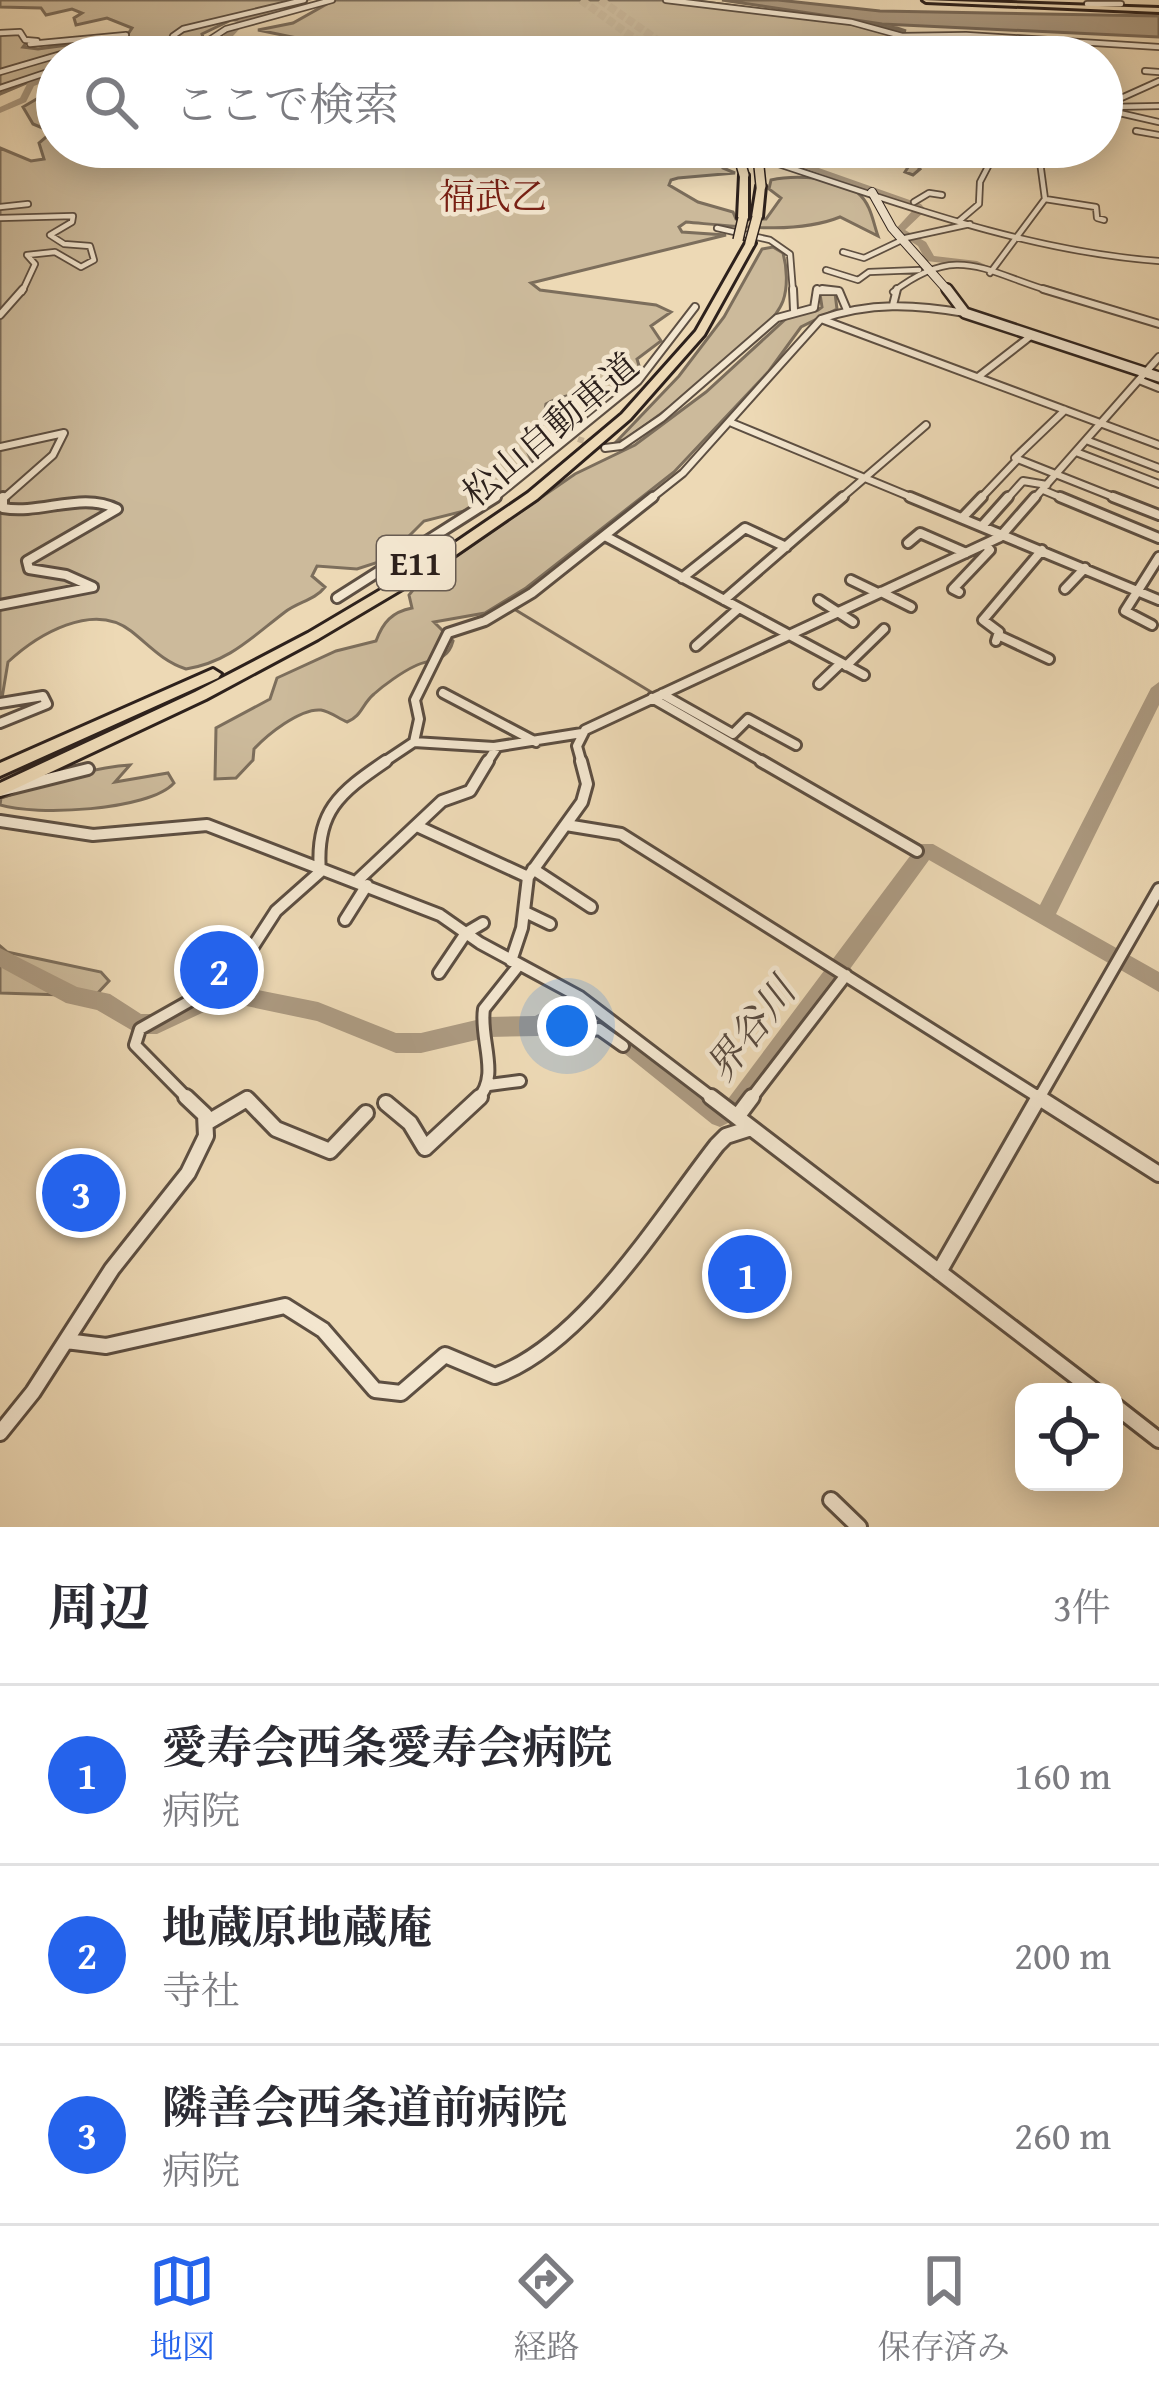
<!DOCTYPE html>
<html lang="ja">
<head>
<meta charset="utf-8">
<style>
  body { margin:0; font-family:"Gentium Book Plus","Noto Serif JP",serif; background:#f7f7f7; color:#2b2b33 }
  .controls { position:absolute; right:36px; bottom:36px; display:grid; overflow:hidden; border-radius:24px; box-shadow:0 6px 30px #0003 }
  .controls button { width:108px; height:108px; display:grid; place-items:center; padding:0; border:0; border-bottom:3px solid #e1e1e2; background:#fff; color:#2b2b33; font:60px sans-serif }
  .you { position:absolute; left:567px; top:1026px; width:42px; height:42px; margin:-30px; border:9px solid #fff; border-radius:50%; background:#1a73e8; box-shadow:0 0 0 18px #1a73e833 }
  .badge { display:grid; place-items:center; width:78px; height:78px; border-radius:50%; background:#2563eb; color:#fff; font-size:39px; font-weight:700 }
  .pin { position:absolute; translate:-50% -50%; border:6px solid #fff; box-shadow:0 3px 12px #0006 }
  .list { margin:0; padding:0; list-style:none }
  h2 { display:flex; justify-content:space-between; align-items:center; height:156px; margin:0; padding:0 48px; font-size:51px }
  h2 small { font-size:39px; font-weight:400; color:#7c7c81 }
  .list li { display:grid; grid-template-columns:78px 1fr auto; gap:36px; align-items:center; box-sizing:border-box; height:180px; padding:0 48px; border-top:3px solid #e1e1e2 }
  .list b { display:block; font-size:45px; white-space:nowrap }
  .list p { margin:0; font-size:39px; white-space:nowrap; color:#7c7c81 }
  .list em { font-size:39px; font-style:normal; color:#7c7c81 }
  .icon { flex:none; width:66px; height:66px; fill:none; stroke:currentColor; stroke-width:2; stroke-linecap:round; stroke-linejoin:round }
  .map { position:relative; flex:none; width:1159px; height:1527px; overflow:hidden }
  .search { position:absolute; background:#fff; box-shadow:0 6px 30px #0003; left:36px; right:36px; top:36px; height:132px; display:flex; align-items:center; gap:30px; box-sizing:border-box; padding:0 42px; border-radius:66px; color:#7c7c81; font-size:45px }
  .sheet { height:696px; background:#fff }
  nav { display:flex; justify-content:space-around; align-items:center; box-sizing:border-box; height:168px; border-top:3px solid #e1e1e2; background:#fff; font-size:33px; color:#7c7c81 }
  nav a { display:grid; justify-items:center; gap:6px }
  nav .on { color:#2563eb }
  .map>svg:first-child { display:block }
  .green { fill:#ccba9b; stroke:#7c6e5c; stroke-width:3 }
  .water { fill:#ac9a81; stroke:#796a59; stroke-width:3 }
  .lines { fill:none; stroke-linecap:round; stroke-linejoin:round }
  .stream { stroke:#796a59; stroke-width:3 }
  .river { fill:#ac9a81; fill-rule:evenodd }
  .street-tunnel { stroke:#c7b496; stroke-width:6; stroke-dasharray:6 3; stroke-linecap:butt }
  .highway-tunnel { stroke:#c7b496; stroke-width:8; stroke-dasharray:8 3; stroke-linecap:butt }
  .street-far4-casing { stroke:#5d4f42; stroke-width:8 }
  .street-far3-casing { stroke:#5d4f42; stroke-width:10 }
  .street-far2-casing { stroke:#5d4f42; stroke-width:14 }
  .street-far1-casing { stroke:#5d4f42; stroke-width:16 }
  .street-casing { stroke:#5d4f42; stroke-width:20 }
  .secondary-far1-casing { stroke:#2d211c; stroke-width:10 }
  .secondary-casing { stroke:#2d211c; stroke-width:14 }
  .highway-casing { stroke:#2d211c; stroke-width:6 }
  .street-far4 { stroke:#f3e6cf; stroke-width:4.5 }
  .street-far3 { stroke:#f3e6cf; stroke-width:6 }
  .street-far2 { stroke:#f3e6cf; stroke-width:8 }
  .street-far1 { stroke:#f3e6cf; stroke-width:10 }
  .street { stroke:#f3e6cf; stroke-width:14 }
  .secondary-far1 { stroke:#f3e6cf; stroke-width:8 }
  .secondary { stroke:#f3e6cf; stroke-width:9 }
  .highway { fill:#edd9b5; fill-rule:evenodd }
  .highway-bridge-casing { stroke:#2d211c; stroke-width:12; stroke-linecap:butt }
  .highway-bridge { stroke:#edd9b5; stroke-width:9 }
  .labels { text-anchor:middle; stroke-width:9; stroke-linejoin:round; paint-order:stroke }
  .shield { fill:#f3e6cf; stroke:#685c52; stroke-width:3 }
  .shield-label { font-size:33px; font-weight:bold; fill:#2d211c }
  .far-quarter-label { font-size:36px; fill:#7a1f14; stroke:#f3e6cf }
  .street-label { font-size:36px; fill:#2d211c; stroke:#f3e6cf }
  .water-label { font-size:39px; font-style:italic; fill:#594b3f; stroke:#f3e6cf }
</style>
</head>
<body>
<div class="map">
<svg width="1159" height="1527" viewBox="0 0 1159 1527">
  <rect width="100%" height="100%" fill="#edd9b5"/>
  <filter id="stains"><feTurbulence type="fractalNoise" baseFrequency=".00167" numOctaves="4"/><feColorMatrix values="0 0 0 0 .2 0 0 0 0 .09 0 0 0 0 .02 0 0 0 .5 -.17"/></filter>
  <radialGradient id="worn" r=".72"><stop offset=".6" stop-color="#630" stop-opacity="0"/><stop offset="1" stop-color="#630" stop-opacity=".3"/></radialGradient>
  <path class="green" d="M0,0H290L236,20H219L227,22L202,34L204,41C160,63 106,57 57,57V70L0,94V34H18L27,42L23,47L38,49L126,37L132,28L107,18L76,25L74,18L82,13L72,9L46,15L41,8L0,7Z
    M334,0H691L897,28L906,31L877,29L969,57H675L659,53L662,47L651,45L603,57H219L238,39H266L263,45L268,47L326,44L258,30L293,23Z
    M57,87V147H709L724,157L723,168L735,173L678,178L671,180L669,185L698,202L733,212L736,219H766L781,198L769,189L771,180C793,175 840,176 858,193C871,204 873,222 878,236L840,217C796,235 733,226 686,222L679,227L682,232L726,235L531,283L540,290L656,305L671,312L651,326L661,341L637,359L640,369C616,401 578,385 546,404L541,435L528,453L531,460L472,509L424,521L385,560L357,569L317,566L312,576L325,587C315,600 298,602 285,612C252,637 229,662 186,669C162,661 149,645 131,631C93,601 37,635 8,662L0,710V148L31,161L44,159L39,143L52,132L33,124L23,107Z
    M766,147H971L976,152C955,176 937,156 912,153L910,158L920,169L913,175L905,172L910,164L906,162L857,165Z
    M773,247L783,253C787,267 788,287 783,301C769,339 660,414 625,440L617,441L679,376L724,317L762,249Z
    M835,293L837,309L801,327L769,371L674,472L526,588L485,613L434,622L453,641C447,663 431,658 415,666C402,672 384,685 374,694C362,704 362,716 347,722C338,718 329,711 321,710C300,708 267,735 254,749L253,760L236,778L215,779L216,728L270,699L277,678L336,651L376,641C383,622 392,612 412,608L409,595L420,581L575,474L635,445L706,392L789,316L818,310L822,307L820,294Z
    M130,765L115,782L168,773L174,783C149,811 35,816 0,805L1,798C37,785 92,767 130,765Z
    M0,946L7,952L101,972L109,981L95,996L0,993Z"/>
  <path class="water" d="M722,0H778L880,11L1159,16V37L882,24Z"/>
  <g class="lines">
    <path class="stream" d="M514,609L656,695
      M736,742L759,755
      M862,813L926,849"/>
    <path class="river" d="M302,0H312L246,22L219,51L179,57L213,47L240,18Z
      M57,72V77L34,86L26,102L0,113V107L20,98L28,82Z
      M746,147H759L921,204L926,210L905,230L926,242L934,256L977,261L1008,275L1003,278L971,266L926,261L918,246L894,231L915,208Z
      M1046,285L1122,308L1124,310L1118,313L1042,290L1040,288Z
      M1159,682V705L1056,914L1159,972V992L929,860L744,1115L720,1127L712,1124L580,1018L568,1019L538,1036L489,1037L421,1053H396L317,1021L232,1003L219,1005L157,1034H138L97,1010L66,1003L0,967V948L77,987L110,994L141,1014H156L209,989L232,985L318,1002L396,1033H421L489,1017L535,1016L564,1000L584,998L592,1001L721,1103L728,1099L919,844H933L1040,905L1151,688Z"/>
    <path class="street-tunnel" d="M578,439L605,448"/>
    <path class="highway-tunnel" d="M581,0L660,57
      M600,0L682,57"/>
    <g class="street-far4-casing">
      <path id="street-far4" d="M666,0L851,22L902,36L966,35L1159,47
        M1087,4H1121
        M0,33L20,32L25,40L37,41L30,44L126,35L0,72
        M944,38L991,57
        M963,42L988,44
        M74,57L153,41L157,43L121,52L164,50L181,41L173,36L183,29L304,0
        M153,57L194,50L226,29L332,0
        M633,57H654
        M1145,71L1159,72
        M0,88L57,69
        M1110,107L1108,104L1159,81
        M1110,107L1159,106
        M1102,109L1159,122
        M1136,131L1159,135
        M726,147C867,191 1010,250 1159,261
        M1045,199L1096,207L1097,218L1104,220
        M914,202L929,193L942,195
        M0,207L28,204
        M0,218L73,216L72,222L50,235L64,244L90,246L94,260L81,267L55,252L27,255L35,264L22,292
        M959,221L979,204L980,182L993,157L1041,160
        M717,228L770,240L790,254L793,292
        M901,239L970,224
        M843,252L864,258L902,240
        M826,270L858,280L869,272L919,270
        M990,273L1045,199L1038,147
        M816,292H839
        M893,292C958,242 984,272 1053,292"/>
    </g>
    <g class="street-far3-casing">
      <path id="street-far3" d="M793,289L794,310
        M822,289L839,291L847,310
        M1043,289L1159,324
        M893,305L897,289
        M0,315L23,289
        M821,319L1159,445
        M978,377L1032,335
        M1139,380L1159,388
        M1065,410L1015,458L1121,500
        M732,423L918,500
        M1086,440L1159,468
        M0,447L64,433L53,455L2,500
        M605,448L621,446L662,418L777,318L814,308L817,289
        M1076,452L1159,484
        M1043,490L1067,500
        M492,500L638,381L695,307
        M649,500L683,473L821,319C870,302 914,304 965,313
        M839,500L926,425
        M979,500L1018,459
        M1006,500L1023,481L1047,485
        M1033,500L1159,357"/>
    </g>
    <g class="street-far2-casing">
      <path id="street-far2" d="M910,497L1159,600
        M1060,497L1159,538
        M1113,497L1159,515
        M963,517L982,497
        M983,525L1008,497
        M605,536L864,675
        M908,543L920,533L966,553
        M682,578L745,528L786,547
        M851,580L878,593
        M1065,589L1085,568
        M881,592L911,607
        M959,592L953,589L990,550L985,544
        M337,598L496,497
        M724,600L843,497
        M819,600L853,622
        M0,605L93,587L66,575L29,569L27,561L117,509C82,491 41,515 3,508V497
        M1152,625L1125,611L1159,557
        M1000,636L1049,659
        M996,641L999,632L983,620L1042,550
        M696,646L739,608
        M846,666L884,629
        M819,684L841,663
        M443,693L536,742
        M662,694L733,734L748,719L796,745
        M652,698L767,764
        M0,703L43,696L47,704L0,723
        M414,742L419,719L415,700L448,633L485,621L532,593L653,497
        M381,764L414,742L494,747L582,733
        M486,764L497,747
        M582,764L577,746L585,730L1000,537L1035,497"/>
    </g>
    <g class="street-far1-casing">
      <path id="street-far1" d="M761,761L917,851
        M0,791L88,769
        M0,821L93,835L207,825L440,915L480,943L580,997L715,1100
        M566,825L621,834L1043,1100
        M419,827L528,877
        M533,869L591,907
        M357,881L442,801L470,791L488,761
        M525,912L550,924
        M345,920L367,885
        M511,961L522,928L528,877L582,802L587,784L581,761
        M439,973L466,933L483,923
        M580,1032L599,1029L623,1046
        M489,1085L520,1081
        M189,1100L135,1045L140,1029L234,976L276,911L320,872C315,812 339,793 386,761
        M245,1100H248
        M477,1100C501,1076 479,1039 484,1009L519,965
        M750,1100L846,975
        M1038,1100L1159,889"/>
    </g>
    <g class="street-casing">
      <path id="street" d="M711,1097L1096,1392
        M1038,1097L1159,1174
        M386,1103L410,1123L425,1148L480,1097
        M737,1117L752,1097
        M208,1122L247,1099L276,1129L330,1151L366,1113
        M939,1272L1039,1097
        M66,1341L106,1346L285,1306L323,1330L375,1390L401,1393L445,1355L495,1376C584,1344 660,1218 717,1145L726,1136L751,1128
        M1114,1405L1159,1440
        M0,1433L33,1392L112,1269L188,1173L206,1136L205,1115L186,1097
        M831,1500L859,1527"/>
    </g>
    <g class="secondary-far1-casing">
      <path id="secondary-far1" d="M872,192L892,228L949,292"/>
    </g>
    <g class="secondary-casing">
      <path id="secondary" d="M947,289L965,313L1159,377"/>
    </g>
    <g class="highway-casing">
      <path id="highway" d="M923,0L1159,8V12L926,2Z
        M744,172L748,175V218L743,221L738,218L740,175Z
        M761,183L765,186L762,217L757,220L752,217L757,186Z
        M747,241L755,243L704,335L630,419L537,499L431,572L318,639L206,699L0,796V783L195,692L308,633L421,566L528,493L622,414L696,331Z
        M213,669L221,674L218,678L0,776V763Z"/>
    </g>
    <use href="#street-far4" class="street-far4"/>
    <use href="#street-far3" class="street-far3"/>
    <use href="#street-far2" class="street-far2"/>
    <use href="#street-far1" class="street-far1"/>
    <use href="#street" class="street"/>
    <use href="#secondary-far1" class="secondary-far1"/>
    <use href="#secondary" class="secondary"/>
    <use href="#highway" class="highway"/>
    <g class="highway-bridge-casing">
      <path id="highway-bridge" d="M736,147L744,175
        M757,147L761,186
        M738,240L743,218
        M750,243L757,217"/>
    </g>
    <use href="#highway-bridge" class="highway-bridge"/>
  </g>
  <g class="labels">
    <rect class="shield" x="377" y="536" width="78" height="54" rx="9"/>
    <g class="shield-label">
      <text x="416" y="575">E11</text>
    </g>
    <g class="far-quarter-label">
      <text x="493" y="209">福武乙</text>
    </g>
    <g class="street-label">
      <text transform="translate(550 429) rotate(-40)" y="13">松山自動車道</text>
    </g>
    <g class="water-label">
      <text transform="translate(750 1029) rotate(-52)" y="14">界谷川</text>
    </g>
  </g>
  <rect width="100%" height="100%" filter="url(#stains)"/>
  <rect width="100%" height="100%" fill="url(#worn)"/>
</svg>
<div class="controls">
<button><svg class="icon" aria-label="locate" viewBox="0 0 24 24"><circle cx="12" cy="12" r="6"/><path d="M12 2v4M12 18v4M2 12h4M18 12h4"/></svg></button>
</div>
<div class="you"></div>
<div class="pin badge" style="left:747px;top:1274px">1</div>
<div class="pin badge" style="left:219px;top:970px">2</div>
<div class="pin badge" style="left:81px;top:1193px">3</div>
<div class="search"><svg class="icon" aria-label="search" viewBox="0 0 24 24"><circle cx="10" cy="10" r="6"/><path d="M15 15l6 6"/></svg>ここで検索</div>
</div>
<section class="sheet">
<h2>周辺<small>3件</small></h2>
<ul class="list">
<li><span class="badge">1</span><div><b>愛寿会西条愛寿会病院</b><p>病院</p></div><em>160 m</em></li>
<li><span class="badge">2</span><div><b>地蔵原地蔵庵</b><p>寺社</p></div><em>200 m</em></li>
<li><span class="badge">3</span><div><b>隣善会西条道前病院</b><p>病院</p></div><em>260 m</em></li>
</ul>
</section>
<nav>
<a class="on"><svg class="icon" aria-label="map" viewBox="0 0 24 24"><path d="M3 6l6-2 6 2 6-2v14l-6 2-6-2-6 2zM9 4v14M15 6v14"/></svg>地図</a>
<a><svg class="icon" aria-label="directions" viewBox="0 0 24 24"><path d="M12 3l9 9-9 9-9-9zM9 14v-3h6M13 9l2 2-2 2"/></svg>経路</a>
<a><svg class="icon" aria-label="saved" viewBox="0 0 24 24"><path d="M7 4h10v16l-5-4-5 4z"/></svg>保存済み</a>
</nav>
</body>
</html>
